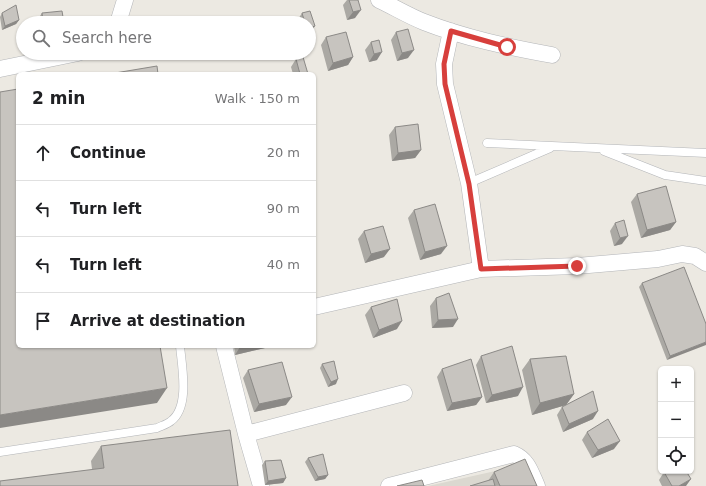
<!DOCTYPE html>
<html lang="en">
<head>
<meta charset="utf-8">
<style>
  body { margin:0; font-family:"DejaVu Sans",sans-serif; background:#f6f6f6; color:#202124 }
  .controls { position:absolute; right:12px; bottom:12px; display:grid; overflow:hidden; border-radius:6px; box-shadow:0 1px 3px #0004 }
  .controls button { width:36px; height:36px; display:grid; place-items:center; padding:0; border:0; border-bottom:1px solid #e0e0e0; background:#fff; color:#202124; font:20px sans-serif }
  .stop { position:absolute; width:12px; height:12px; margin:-9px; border:3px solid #d73f3c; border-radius:50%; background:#fff }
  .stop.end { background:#d73f3c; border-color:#fff; box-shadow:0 1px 4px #0008 }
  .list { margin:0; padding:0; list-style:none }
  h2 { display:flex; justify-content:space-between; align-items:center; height:52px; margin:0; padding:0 16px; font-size:17px }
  h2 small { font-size:13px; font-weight:400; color:#757577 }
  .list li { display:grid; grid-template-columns:26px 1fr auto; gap:12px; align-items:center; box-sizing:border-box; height:56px; padding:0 16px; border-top:1px solid #e0e0e0 }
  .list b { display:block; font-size:15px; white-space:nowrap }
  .list em { font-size:13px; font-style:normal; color:#757577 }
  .icon { flex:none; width:22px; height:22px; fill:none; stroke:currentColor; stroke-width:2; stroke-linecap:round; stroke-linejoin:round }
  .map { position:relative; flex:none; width:706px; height:486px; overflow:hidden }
  .search { position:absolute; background:#fff; box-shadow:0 1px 3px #0004; left:16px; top:16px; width:300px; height:44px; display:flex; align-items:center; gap:10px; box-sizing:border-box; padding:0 14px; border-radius:22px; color:#757577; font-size:15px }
  .panel { position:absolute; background:#fff; box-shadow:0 1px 3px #0004; left:16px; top:72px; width:300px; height:276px; border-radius:6px }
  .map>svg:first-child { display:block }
  .education { fill:#dbd8d0 }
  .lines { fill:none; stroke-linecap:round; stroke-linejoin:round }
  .lane-casing { stroke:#b3b5b8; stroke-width:9 }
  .street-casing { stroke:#b3b5b8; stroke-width:17 }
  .lane { stroke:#fff; stroke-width:8 }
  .street { stroke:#fff; stroke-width:16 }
  .wall { fill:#aba9a4 }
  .shaded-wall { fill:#8b8986 }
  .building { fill:#c7c4bf; stroke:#8b8986 }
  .route { stroke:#d73f3c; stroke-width:5 }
</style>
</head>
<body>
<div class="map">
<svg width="706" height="486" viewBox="0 0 706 486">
  <rect width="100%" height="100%" fill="#ece9e2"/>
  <path class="education" d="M518,466L527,486H428Z"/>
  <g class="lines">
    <g class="lane-casing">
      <path id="lane" d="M487,143L706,153
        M604,151L665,175L706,181
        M469,183L550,148
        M0,452L157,428C161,426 168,424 171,421C190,407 182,367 180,346"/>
    </g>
    <g class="street-casing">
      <path id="street" d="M379,0C394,7 409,16 424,22C465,38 508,47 552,55
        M118,23L125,0
        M451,31L444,64L445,84L469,183L481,269
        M0,69L78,53
        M314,307L481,269L577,266L658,259L682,254L695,256L706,263
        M224,346L246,434L261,486
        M246,434L404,393
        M389,486L514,454C528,460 531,473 537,486"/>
    </g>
    <use href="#lane" class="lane"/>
    <use href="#street" class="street"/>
  </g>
  <path class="wall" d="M347,0H358L355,18L347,20L343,5Z
    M2,13L19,20L16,24L2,30L0,17Z
    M42,13L64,23H36V22Z
    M302,13L309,23H297V21Z
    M396,32L408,58L397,61L391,40Z
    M326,37L353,57L348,65L328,71L321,45Z
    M371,42L377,60L369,62L365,50Z
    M296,59L308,74H293L291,67Z
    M395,127L421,150L415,158L392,161L389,135Z
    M637,194L676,222L670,230L641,238L631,202Z
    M414,210L441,254L420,260L408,218Z
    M615,223L622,244L614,246L610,231Z
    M364,231L384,257L365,263L358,239Z
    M642,283L706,324L667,360L639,287Z
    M436,298L453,327L432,328L430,306Z
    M371,307L397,329L373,338L365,315Z
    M234,346H266L265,348L235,355Z
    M481,356L518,396L486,403L476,365Z
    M530,359L574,394L566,405L532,415L522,370Z
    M322,364L336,384L328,387L320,368Z
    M442,369L482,397L476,405L447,411L437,377Z
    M248,370L286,405L254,412L243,378Z
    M562,407L593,419L563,432L557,415Z
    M587,432L614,449L592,458L582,440Z
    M101,446L238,486L92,469L91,461Z
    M308,458L328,475L325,479L315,481L305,462Z
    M265,461L286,478L283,483L265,485L262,465Z
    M494,472L537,486H470L488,481Z
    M664,472L686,486H662L659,480Z"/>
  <path class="shaded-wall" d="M361,10L355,18L347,20L353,12Z
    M19,20L16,24L2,30L5,26Z
    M315,26L309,34V28Z
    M414,50L408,58L397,61L402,53Z
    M382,52L377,60L369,62L374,54Z
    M353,57L348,65L328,71L333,63Z
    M421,150L415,158L392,161L398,153Z
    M676,222L670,230L641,238L647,230Z
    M628,236L622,244L614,246L620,238Z
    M447,246L441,254L420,260L425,252Z
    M390,249L384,257L365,263L371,254Z
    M458,319L453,327L432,328L438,320Z
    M402,321L397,329L373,338L379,330Z
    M706,342V345L667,360L670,356Z
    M243,346H266L265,348L235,355L240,347Z
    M338,379L336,384L328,387L331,382Z
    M523,387L518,396L486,403L492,395Z
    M167,388L157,403L0,428V415Z
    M574,394L566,405L532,415L540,403Z
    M292,397L286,405L254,412L259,404Z
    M482,397L476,405L447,411L452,403Z
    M598,411L593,419L563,432L569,424Z
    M620,441L614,449L592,458L598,450Z
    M328,475L325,479L315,481L318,477Z
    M286,478L283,483L265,485L268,481Z
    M691,479L686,486H679Z"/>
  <path class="building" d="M349,0H358L361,10L353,12Z
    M16,5L19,20L5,26L2,13Z
    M62,11L64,23H43L42,13Z
    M310,11L315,26L309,28V23H305L302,13Z
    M408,29L414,50L402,53L396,32Z
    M346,32L353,57L333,63L326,37Z
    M379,40L382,52L374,54L371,42Z
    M303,57L308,74H300L296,59Z
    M157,66L158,74H109Z
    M18,89V346H160L167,388L0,415V92Z
    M418,124L421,150L398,153L395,127Z
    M666,186L676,222L647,230L637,194Z
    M435,204L447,246L425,252L414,210Z
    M624,220L628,236L620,238L615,223Z
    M383,226L390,249L371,254L364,231Z
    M684,267L706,324V342L670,356L642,283Z
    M449,293L458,319L438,320L436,298Z
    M397,299L402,321L379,330L371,307Z
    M512,346L523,387L492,395L481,356Z
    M566,356L574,394L540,403L530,359Z
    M471,359L482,397L452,403L442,369Z
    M334,361L338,379L331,382L322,364Z
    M282,362L292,397L259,404L248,370Z
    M593,391L598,411L569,424L562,407Z
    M608,419L620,441L598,450L587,432Z
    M230,430L238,486H0V481L104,468L101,446Z
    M323,454L328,475L318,477L308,458Z
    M525,459L537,486H500L494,472Z
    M281,460L286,478L268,481L265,461Z
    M666,471H686L691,479L679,486H672L664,472Z
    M493,479L495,486H470Z
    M422,480L424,486H397Z"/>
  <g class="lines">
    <path class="route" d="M507,47L451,31L444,64L445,84L469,184L481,269L577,266"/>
  </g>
</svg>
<div class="controls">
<button>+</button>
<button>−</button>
<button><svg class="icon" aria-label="locate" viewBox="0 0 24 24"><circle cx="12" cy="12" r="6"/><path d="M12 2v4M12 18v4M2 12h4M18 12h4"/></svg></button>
</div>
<div class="stop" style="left:507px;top:47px"></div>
<div class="stop end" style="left:577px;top:266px"></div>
<div class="search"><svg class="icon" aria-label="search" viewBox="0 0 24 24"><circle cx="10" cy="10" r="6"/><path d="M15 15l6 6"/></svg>Search here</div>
<section class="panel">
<h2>2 min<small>Walk · 150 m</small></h2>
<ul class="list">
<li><svg class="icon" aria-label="ahead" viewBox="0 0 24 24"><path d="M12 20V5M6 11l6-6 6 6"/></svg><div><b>Continue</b></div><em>20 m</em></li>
<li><svg class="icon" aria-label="left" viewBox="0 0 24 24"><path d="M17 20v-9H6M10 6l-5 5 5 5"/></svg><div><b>Turn left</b></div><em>90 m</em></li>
<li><svg class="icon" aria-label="left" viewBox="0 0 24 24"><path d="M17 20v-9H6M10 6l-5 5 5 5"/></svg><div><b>Turn left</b></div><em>40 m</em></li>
<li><svg class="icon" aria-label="arrive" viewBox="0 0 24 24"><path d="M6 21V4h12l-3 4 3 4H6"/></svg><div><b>Arrive at destination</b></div></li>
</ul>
</section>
</div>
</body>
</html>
